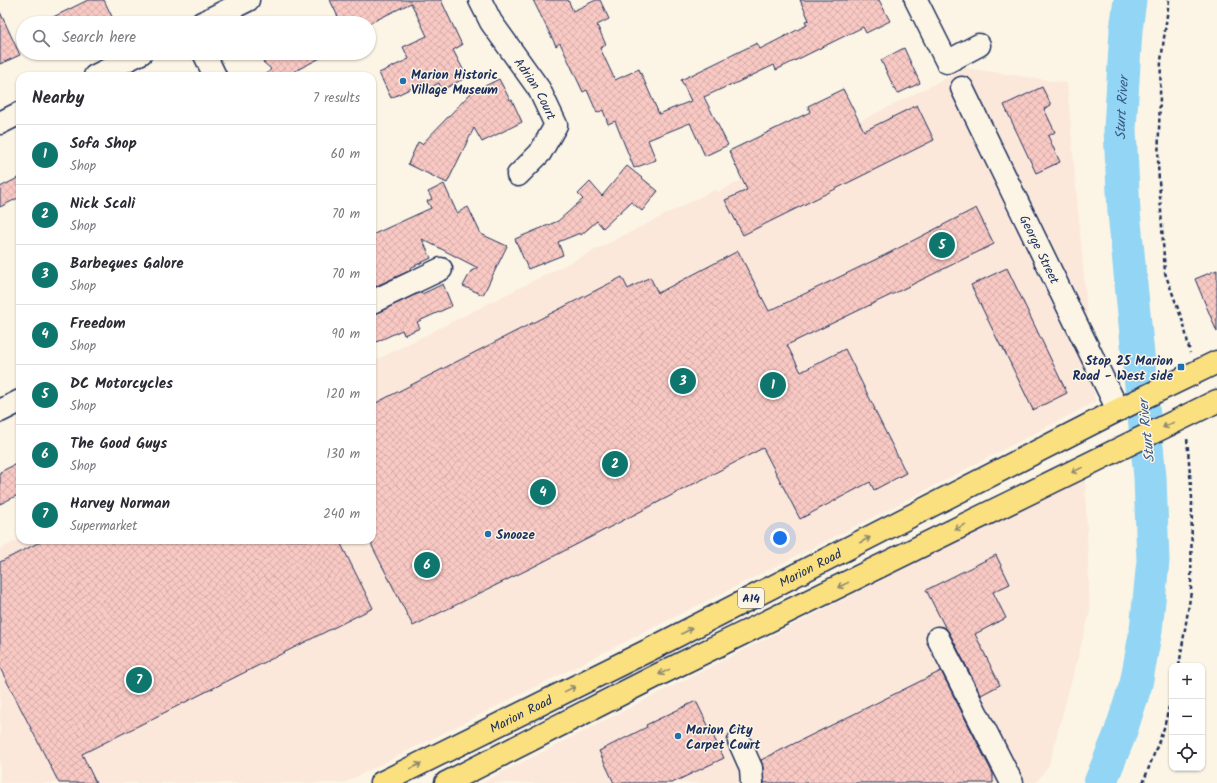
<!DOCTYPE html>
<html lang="en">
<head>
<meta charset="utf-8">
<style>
  body { margin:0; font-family:Kalam,sans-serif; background:#f2f2f3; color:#2b2b33 }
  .controls { position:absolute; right:12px; bottom:12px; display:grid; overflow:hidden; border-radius:8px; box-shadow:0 1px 3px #0004 }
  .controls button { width:36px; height:36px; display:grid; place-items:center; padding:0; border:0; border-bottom:1px solid #e1e1e2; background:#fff; color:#2b2b33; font:20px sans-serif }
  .you { position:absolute; left:780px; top:538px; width:14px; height:14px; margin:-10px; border:3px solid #fff; border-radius:50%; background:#1a73e8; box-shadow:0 0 0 6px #1a73e833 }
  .badge { display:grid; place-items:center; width:26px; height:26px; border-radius:50%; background:#0f766e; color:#fff; font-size:13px; font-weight:700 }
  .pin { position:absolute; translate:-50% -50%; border:2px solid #fff; box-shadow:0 1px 4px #0006 }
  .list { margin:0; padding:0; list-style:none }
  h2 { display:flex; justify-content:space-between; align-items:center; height:52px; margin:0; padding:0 16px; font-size:17px }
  h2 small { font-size:13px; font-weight:400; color:#7c7c81 }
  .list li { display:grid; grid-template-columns:26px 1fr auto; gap:12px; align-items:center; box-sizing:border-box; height:60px; padding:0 16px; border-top:1px solid #e1e1e2 }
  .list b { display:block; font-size:15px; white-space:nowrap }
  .list p { margin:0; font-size:13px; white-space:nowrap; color:#7c7c81 }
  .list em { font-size:13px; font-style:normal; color:#7c7c81 }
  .icon { flex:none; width:22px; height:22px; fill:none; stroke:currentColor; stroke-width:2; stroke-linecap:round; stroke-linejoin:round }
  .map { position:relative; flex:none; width:1217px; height:783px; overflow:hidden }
  .search { position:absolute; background:#fff; box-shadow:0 1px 3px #0004; left:16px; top:16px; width:360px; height:44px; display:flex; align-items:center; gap:10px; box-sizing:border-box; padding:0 14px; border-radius:22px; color:#7c7c81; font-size:15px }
  .panel { position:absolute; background:#fff; box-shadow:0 1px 3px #0004; left:16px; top:72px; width:360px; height:472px; border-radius:12px }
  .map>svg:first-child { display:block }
  .built { fill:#fbe8db }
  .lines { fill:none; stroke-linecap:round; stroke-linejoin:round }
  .river { stroke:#92d5f4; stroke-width:33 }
  .building { fill:url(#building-cross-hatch); stroke:#1b2f5e }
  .minor-casing { stroke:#1b2f5e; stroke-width:25 }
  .major-casing { stroke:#1b2f5e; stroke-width:25 }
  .path { stroke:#1b2f5e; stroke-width:2.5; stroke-dasharray:4 3; stroke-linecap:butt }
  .minor { stroke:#fcf5e5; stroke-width:22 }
  .major { stroke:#fbe080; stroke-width:22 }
  .oneway { stroke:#8b886f }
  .poi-dot { fill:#1f6fb2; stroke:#fcf5e5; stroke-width:1.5 }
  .labels { text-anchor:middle; stroke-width:3; stroke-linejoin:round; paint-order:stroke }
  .shield { fill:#fcf5e5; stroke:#5e6a86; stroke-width:1 }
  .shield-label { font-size:12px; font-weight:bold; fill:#1b2f5e }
  .poi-label { font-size:13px; font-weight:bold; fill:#1b2f5e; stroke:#fcf5e5; text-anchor:start }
  .street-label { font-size:13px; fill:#1b2f5e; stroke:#fcf5e5 }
  .water-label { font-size:14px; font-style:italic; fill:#395884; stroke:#fcf5e5 }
</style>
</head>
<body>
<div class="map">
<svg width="1217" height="783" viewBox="0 0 1217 783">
  <defs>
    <pattern id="building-cross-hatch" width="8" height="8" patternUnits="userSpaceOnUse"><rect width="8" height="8" fill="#f9c9c3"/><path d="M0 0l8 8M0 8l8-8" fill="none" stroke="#d5adaa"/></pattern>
  </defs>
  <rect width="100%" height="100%" fill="#fcf5e5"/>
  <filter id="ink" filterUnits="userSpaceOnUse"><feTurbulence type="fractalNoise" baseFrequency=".025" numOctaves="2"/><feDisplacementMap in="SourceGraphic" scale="8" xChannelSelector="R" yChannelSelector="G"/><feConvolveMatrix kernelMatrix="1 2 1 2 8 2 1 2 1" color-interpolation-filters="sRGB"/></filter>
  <g filter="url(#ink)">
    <path class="built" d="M966,68L1067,83L1095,402L878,515L344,783H0V549L20,539V540H372V362L716,189L718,192Z
      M1085,477L1090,612L1049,765L1036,783H481Z"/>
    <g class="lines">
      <path class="river" id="s1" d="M1100,783L1120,734L1136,684L1146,630L1153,561L1150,477L1124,212L1120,129L1126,30L1130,0"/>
    </g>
    <path class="building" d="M88,0H104L115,23H41Z
      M330,0H441L462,45L453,50L467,77L442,90L439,83L425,90L422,83L391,98L379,73L409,59L403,47L427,36L411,3L370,23H341Z
      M533,0H568L573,11L596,0H600L609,19L597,25L606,45L600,48L615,80L639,69L659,114L691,101L681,80L757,43L760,49L807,25L805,21L809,20L800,0H879L890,21L866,33L863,27L776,70L774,65L732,85V84L704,97L728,145L705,156L690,123L648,140L656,160L634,168L615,121L608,124L603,110L597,113L587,90L583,92L560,43L556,46Z
      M0,12L20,55L0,64Z
      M904,48L920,83L897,94L881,60Z
      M270,53H330L295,71L298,76H265L271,69L263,62Z
      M499,79L510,100H512L522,122L482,142L474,128L447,183L408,164L418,142L422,144L471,93Z
      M1042,87L1051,105L1044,109L1055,132L1048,136L1060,162L1036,173L1004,105Z
      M843,89L864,131L917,105L934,140L743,235L725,200L747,190L729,151L810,112L808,106Z
      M627,166L658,191L642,211L631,202L603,228L597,221L581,235L580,233L558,242L563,255L528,269L515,239L558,221L583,199L578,194L590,182L602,196Z
      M20,177V197L0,207V187Z
      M444,184L457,213L468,207L481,234L507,246L483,295L463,286L471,271L478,268L422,239L431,258L410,268L411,270L372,288V235L431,208L427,201L432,199L428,192Z
      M976,208L994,244L897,292L787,345L801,372L845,349L875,409H874L906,473L874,490L870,482L800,519L763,448L533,567L413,626L372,546V405L622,277L628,289L650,277L658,293L738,251L769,311L887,254Z
      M1007,268L1067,393L1033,410L1002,346L1001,347L971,285Z
      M1217,270V332L1195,279Z
      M443,284L452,306L417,322L420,328L404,335L402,330L372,344V314L377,313L421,292L422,294Z
      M20,462V494L0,504V472Z
      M44,540H339L373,608L82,754L96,783H59L0,668V562Z
      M996,555L1010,584L993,592L1006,618L975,634L1000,685L981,695L949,632L945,627L926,590Z
      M941,671L993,774V783H764L763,767L761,760Z
      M696,701L724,758L672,783H614L599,751L647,727L646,725Z"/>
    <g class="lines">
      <g class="minor-casing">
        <g id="minor">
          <path id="s2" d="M480,0L491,22L539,89L556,125L540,153L518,175"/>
          <path d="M916,0L947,62L979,45"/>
          <path d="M202,23L248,0"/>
          <path d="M204,53L215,76"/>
          <path d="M95,76L141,53"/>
          <path id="s3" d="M962,88L1118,410"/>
          <path d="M0,123L20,113"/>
          <path d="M372,302L441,269"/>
          <path d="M0,411L20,401"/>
          <path d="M938,638L1012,783"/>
          <path d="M739,741L751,768L752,783"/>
        </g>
      </g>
      <g class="major-casing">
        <g id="major">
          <path id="s4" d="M381,783L649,650L1118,410L1217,362"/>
          <path d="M446,783L660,674L1217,401"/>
        </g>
      </g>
      <path class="path" d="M1169,0L1161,61L1158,165L1165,273L1184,325L1190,353
        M1179,666L1191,592L1192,498L1187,438
        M1143,783L1164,728L1172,694"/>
      <use href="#minor" class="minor"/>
      <use href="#major" class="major"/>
    </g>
    <defs><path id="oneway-shaft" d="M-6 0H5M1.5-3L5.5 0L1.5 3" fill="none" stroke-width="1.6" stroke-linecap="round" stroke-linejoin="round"/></defs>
    <g class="oneway">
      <use href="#oneway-shaft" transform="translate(1168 425) rotate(154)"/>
      <use href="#oneway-shaft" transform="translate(1077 470) rotate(154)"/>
      <use href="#oneway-shaft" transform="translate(960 527) rotate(154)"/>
      <use href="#oneway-shaft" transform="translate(865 540) rotate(-27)"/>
      <use href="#oneway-shaft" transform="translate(843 585) rotate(154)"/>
      <use href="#oneway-shaft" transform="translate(687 631) rotate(-27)"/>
      <use href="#oneway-shaft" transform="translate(664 672) rotate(154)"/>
      <use href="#oneway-shaft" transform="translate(570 689) rotate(-26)"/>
      <use href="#oneway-shaft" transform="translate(416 766) rotate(-26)"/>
    </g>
  </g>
  <g class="poi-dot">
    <circle cx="403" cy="81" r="4"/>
    <rect x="1177" y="363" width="8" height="8" rx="2"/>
    <circle cx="488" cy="534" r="4"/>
    <circle cx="678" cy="736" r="4"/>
  </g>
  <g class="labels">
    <rect class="shield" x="738" y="588" width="26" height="20" rx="3"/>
    <g class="shield-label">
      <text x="751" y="602">A14</text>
    </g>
    <g class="poi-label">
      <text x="411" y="79">Marion Historic<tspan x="411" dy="15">Village Museum</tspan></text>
      <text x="1173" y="365" text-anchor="end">Stop 25 Marion<tspan x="1173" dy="15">Road - West side</tspan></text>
      <text x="496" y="539">Snooze</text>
      <text x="686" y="734">Marion City<tspan x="686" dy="15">Carpet Court</tspan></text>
    </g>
    <g class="street-label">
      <text dy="5" stroke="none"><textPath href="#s2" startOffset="105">Adrian Court</textPath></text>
      <text dy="5" stroke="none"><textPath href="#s3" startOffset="179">George Street</textPath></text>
      <text dy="5" stroke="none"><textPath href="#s4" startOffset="480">Marion Road</textPath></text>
      <text dy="5" stroke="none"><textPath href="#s4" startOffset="156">Marion Road</textPath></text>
    </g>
    <g class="water-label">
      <text dy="5" stroke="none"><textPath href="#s1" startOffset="684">Sturt River</textPath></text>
      <text transform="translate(1146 431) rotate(-96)" y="5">Sturt River</text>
    </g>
  </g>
</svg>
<div class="controls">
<button>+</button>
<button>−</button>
<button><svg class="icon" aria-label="locate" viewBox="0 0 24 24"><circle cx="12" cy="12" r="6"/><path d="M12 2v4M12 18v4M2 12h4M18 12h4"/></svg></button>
</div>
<div class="you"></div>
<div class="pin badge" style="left:773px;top:385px">1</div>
<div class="pin badge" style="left:615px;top:464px">2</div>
<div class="pin badge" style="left:683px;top:381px">3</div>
<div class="pin badge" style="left:543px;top:492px">4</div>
<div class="pin badge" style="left:942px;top:245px">5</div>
<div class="pin badge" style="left:427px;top:565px">6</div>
<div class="pin badge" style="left:139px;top:680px">7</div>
<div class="search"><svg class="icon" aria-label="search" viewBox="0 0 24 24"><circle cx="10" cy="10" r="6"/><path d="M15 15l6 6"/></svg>Search here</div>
<section class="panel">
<h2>Nearby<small>7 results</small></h2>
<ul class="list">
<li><span class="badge">1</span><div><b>Sofa Shop</b><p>Shop</p></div><em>60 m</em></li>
<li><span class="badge">2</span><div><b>Nick Scali</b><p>Shop</p></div><em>70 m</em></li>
<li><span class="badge">3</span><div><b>Barbeques Galore</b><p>Shop</p></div><em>70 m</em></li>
<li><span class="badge">4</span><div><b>Freedom</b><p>Shop</p></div><em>90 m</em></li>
<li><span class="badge">5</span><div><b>DC Motorcycles</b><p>Shop</p></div><em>120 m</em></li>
<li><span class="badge">6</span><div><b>The Good Guys</b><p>Shop</p></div><em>130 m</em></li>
<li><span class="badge">7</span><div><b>Harvey Norman</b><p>Supermarket</p></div><em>240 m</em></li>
</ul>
</section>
</div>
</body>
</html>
